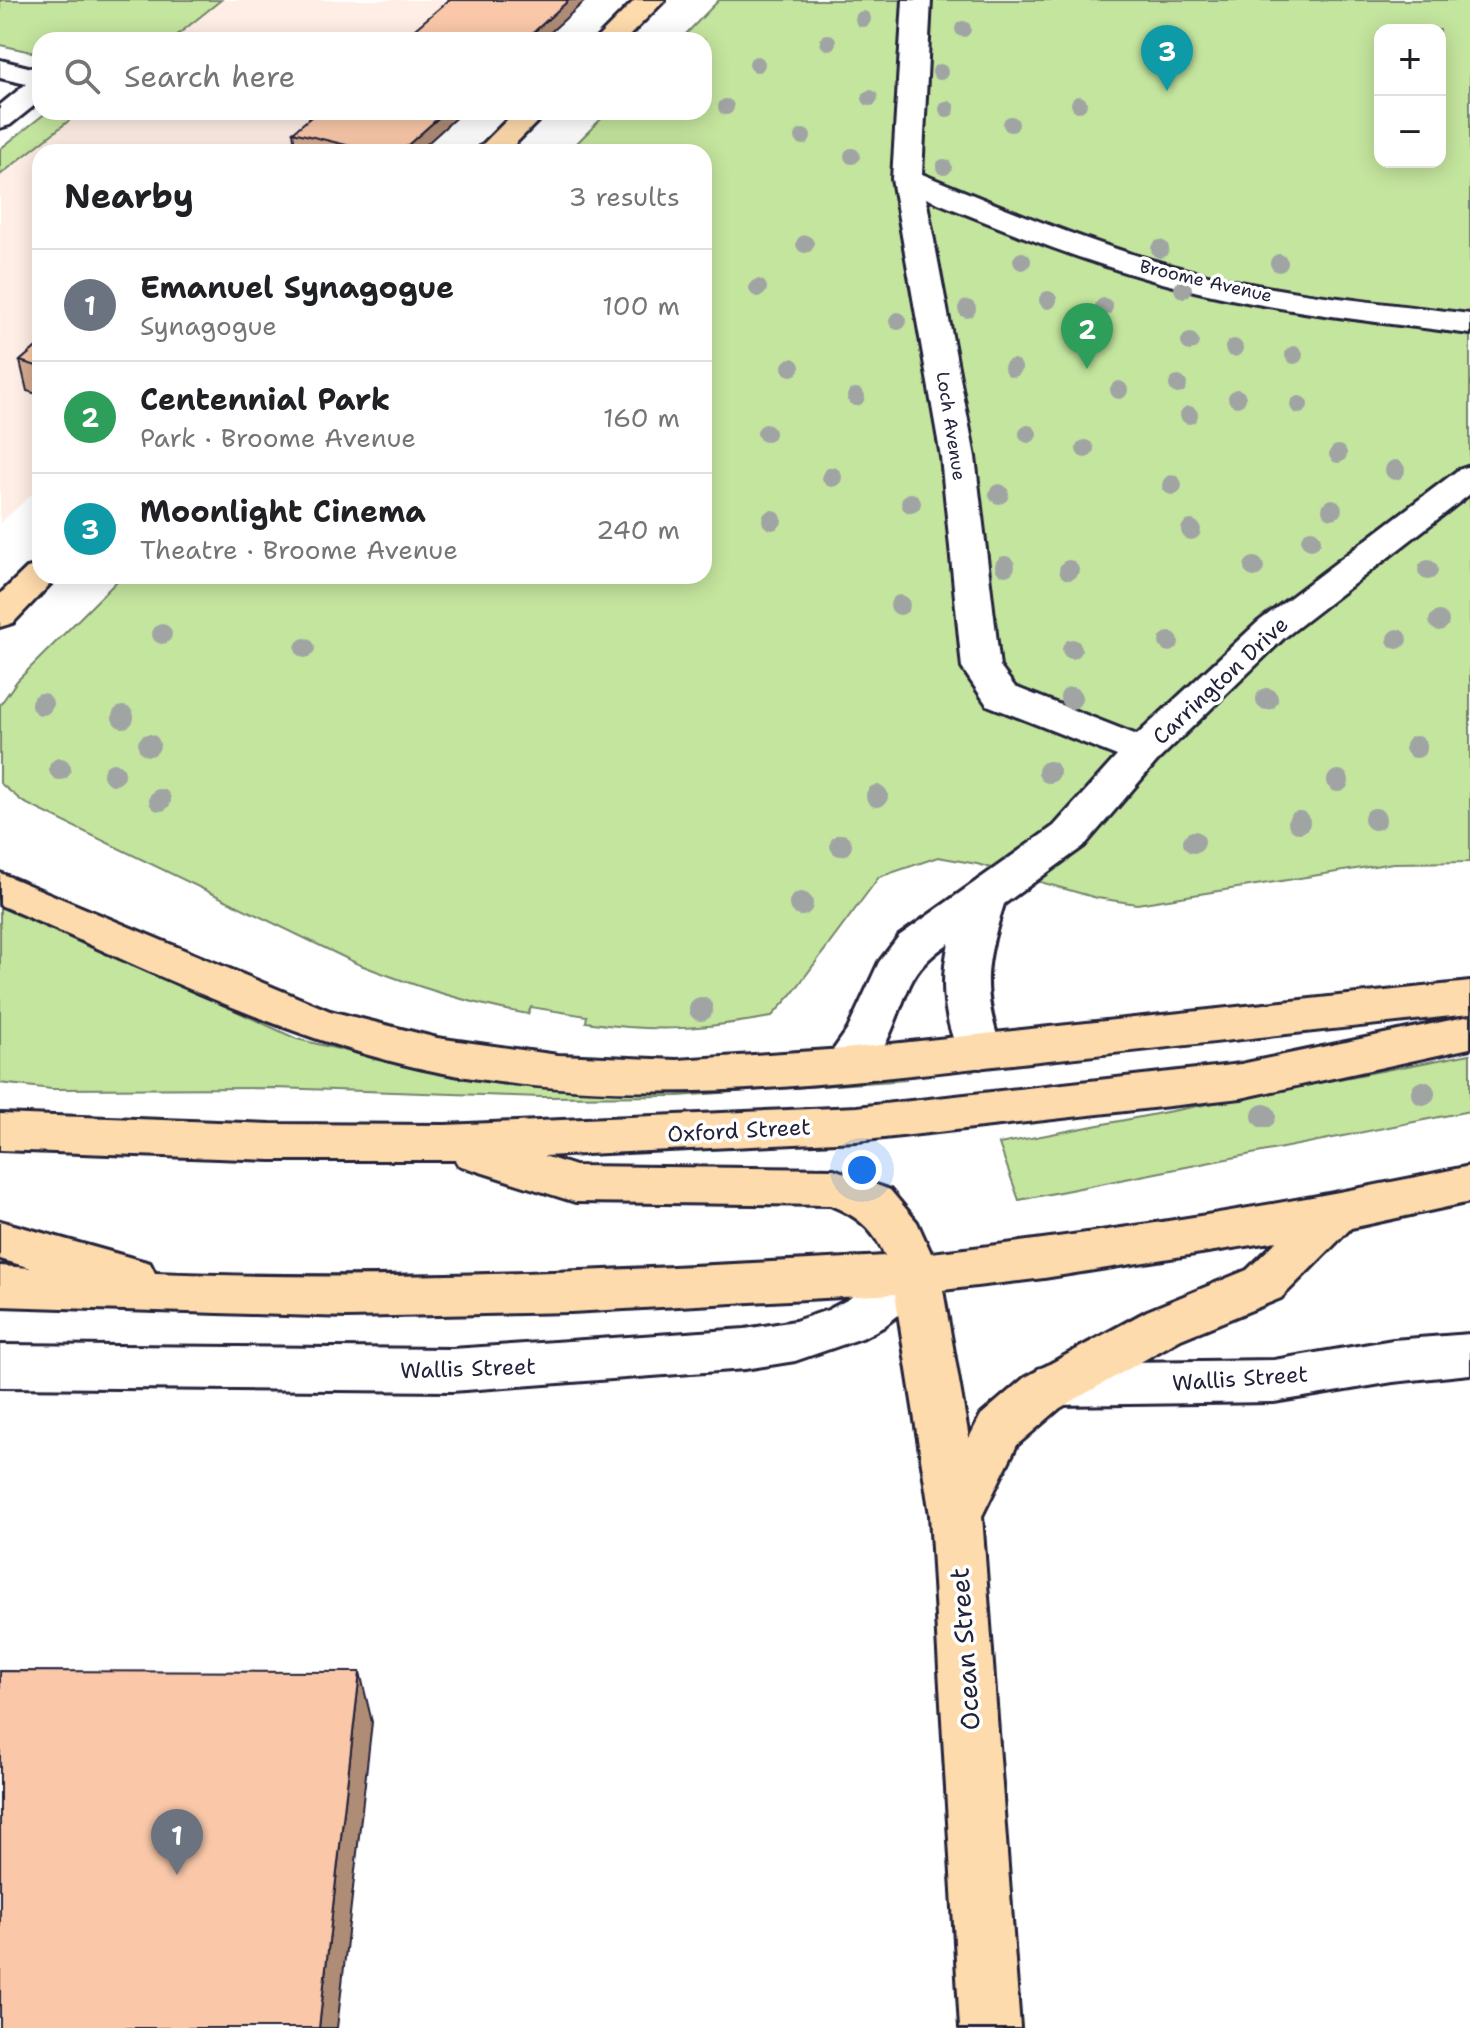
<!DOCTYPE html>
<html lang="en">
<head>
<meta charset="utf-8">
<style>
  body { margin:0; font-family:"Shantell Sans",sans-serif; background:#f2f2f2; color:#202124 }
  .controls { position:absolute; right:24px; top:24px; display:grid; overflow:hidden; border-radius:16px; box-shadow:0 4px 20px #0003 }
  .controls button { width:72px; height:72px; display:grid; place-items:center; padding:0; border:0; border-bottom:2px solid #e0e0e0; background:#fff; color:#202124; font:40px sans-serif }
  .you { position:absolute; left:862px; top:1170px; width:28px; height:28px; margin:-20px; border:6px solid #fff; border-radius:50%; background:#1a73e8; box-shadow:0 0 0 12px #1a73e833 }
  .badge { display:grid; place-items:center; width:52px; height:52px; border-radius:50%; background:#c8321e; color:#fff; font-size:26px; font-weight:700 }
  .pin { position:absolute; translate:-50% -66px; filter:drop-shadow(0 2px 4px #0008) }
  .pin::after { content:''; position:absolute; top:42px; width:28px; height:24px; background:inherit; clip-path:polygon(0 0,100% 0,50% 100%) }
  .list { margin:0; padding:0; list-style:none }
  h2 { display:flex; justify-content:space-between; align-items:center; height:104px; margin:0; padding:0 32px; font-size:34px }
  h2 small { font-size:26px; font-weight:400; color:#757577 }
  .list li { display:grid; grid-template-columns:52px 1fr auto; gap:24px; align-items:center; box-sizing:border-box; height:112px; padding:0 32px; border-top:2px solid #e0e0e0 }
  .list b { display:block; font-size:30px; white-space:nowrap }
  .list p { margin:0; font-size:26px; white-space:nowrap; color:#757577 }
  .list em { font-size:26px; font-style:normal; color:#757577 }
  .icon { flex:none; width:44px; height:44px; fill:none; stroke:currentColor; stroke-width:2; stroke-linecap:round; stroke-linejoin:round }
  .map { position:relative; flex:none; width:1470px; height:2028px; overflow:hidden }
  .search { position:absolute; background:#fff; box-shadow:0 4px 20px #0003; left:32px; top:32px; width:680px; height:88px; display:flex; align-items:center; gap:20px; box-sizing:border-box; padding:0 28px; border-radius:24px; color:#757577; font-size:30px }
  .panel { position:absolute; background:#fff; box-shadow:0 4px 20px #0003; left:32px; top:144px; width:680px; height:440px; border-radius:24px }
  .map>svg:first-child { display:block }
  .built { fill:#feeee5 }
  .green { fill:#c4e59e; stroke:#73846c; stroke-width:2; fill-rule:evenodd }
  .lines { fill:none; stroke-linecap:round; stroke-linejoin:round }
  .minor-casing { stroke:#22223b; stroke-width:6 }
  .major-casing { stroke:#22223b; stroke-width:6 }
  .minor { fill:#fff; fill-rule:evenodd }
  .major { fill:#fedbac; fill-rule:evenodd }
  .tree { fill:#a0a5a4 }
  .wall { fill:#d7ac91; stroke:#22223b; stroke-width:2 }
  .shaded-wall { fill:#af8c76; stroke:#22223b; stroke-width:2 }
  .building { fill:#fac8a9; stroke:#22223b; stroke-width:2 }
  .labels { text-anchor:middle; stroke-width:7; stroke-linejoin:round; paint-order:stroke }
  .far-street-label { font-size:18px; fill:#22223b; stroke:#fff }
  .street-label { font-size:22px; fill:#22223b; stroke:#fff }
  .near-street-label { font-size:26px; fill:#22223b; stroke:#fff }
</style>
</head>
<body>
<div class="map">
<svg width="1470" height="2028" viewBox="0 0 1470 2028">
  <rect width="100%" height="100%" fill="#fff"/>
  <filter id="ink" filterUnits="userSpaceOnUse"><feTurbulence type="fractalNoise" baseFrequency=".0125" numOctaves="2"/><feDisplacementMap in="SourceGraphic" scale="16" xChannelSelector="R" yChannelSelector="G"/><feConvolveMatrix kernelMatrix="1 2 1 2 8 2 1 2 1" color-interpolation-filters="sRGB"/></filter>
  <g filter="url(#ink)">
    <path class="built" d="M221,0H584L539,40H171Z
      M80,112H459L414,152H40V487L0,523V175Z"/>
    <path class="green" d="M0,0H221L171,40H40V54L0,45Z
      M719,0H1470V862L1393,863L1137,904L1097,898L977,864L938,857L879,877L792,994L771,1017C701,1029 656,1033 586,1022L587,1016L531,1007L528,1014C469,1004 414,986 358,964L23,802L0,783V705L17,681L122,576H704V152H568L608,112H704V40H680ZM1380,30H1440V162H1380Z
      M47,112H80L0,175V149Z
      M0,903L297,1039L408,1066L513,1079L903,1072L906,1080L678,1096L542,1097L275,1088L52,1089L0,1083Z
      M1470,1054V1111L1019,1200L999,1144Z"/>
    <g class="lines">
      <g class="minor-casing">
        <path id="minor" d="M903,0H931L922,174C1009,210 1096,246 1187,270C1279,294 1375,302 1470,314V334C1371,321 1271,311 1174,286C1089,264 1007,231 926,198L975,457L1000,667L1015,687L1137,735L1258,622L1458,470L1470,466V494L1284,638L1157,761L1084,846L1004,904C985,965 981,989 1002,1051L996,1063L980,1068L964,1063C944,1026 939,984 949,943C935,953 922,963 913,979C894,1013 882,1094 828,1078L822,1066L848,1029L879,962L899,936L1054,826L1117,756L987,705L962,668L941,457L892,179Z
          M0,60L40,70V101L10,125L0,128V105L26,84L0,78Z
          M916,1255L933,1260L940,1274L933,1288L883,1327L862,1338L795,1361L745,1369L452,1391L0,1387V1345L452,1349L745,1329L795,1321L828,1310L849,1299L899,1260Z
          M1470,1334V1374L1393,1382L1274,1402L1056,1405L1038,1399L1031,1384L1038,1369L1056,1363L1274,1360L1393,1340Z"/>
      </g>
      <g class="major-casing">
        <path id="major" d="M635,0H665L625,40H595Z
          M515,112H547L507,152H475Z
          M40,565V576H58L13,623L0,627V594L27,568Z
          M0,873L330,1011L437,1038L558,1055L677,1060L844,1049L1470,982V1014C1314,1031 1159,1048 1003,1065C813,1086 628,1109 438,1072C287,1042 140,965 0,905Z
          M1470,1016V1048L1241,1098L857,1141L544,1156L575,1166L834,1169L890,1190L917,1222L931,1253C1112,1232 1292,1204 1470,1166V1202L1351,1228L1281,1298L1181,1339L1060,1408L1017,1445L982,1516L1020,2028H960L930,1515L895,1294L571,1312L347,1317L0,1306V1266L31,1268L0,1259V1221L150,1263L155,1273C399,1283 642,1269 885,1256C873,1228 857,1216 830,1205L575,1202L458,1165L455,1160H271L0,1150V1114L271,1124L445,1125L857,1107L1241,1064ZM1277,1241L1247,1270L1147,1311L1024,1378L981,1415L969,1438L943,1290L1044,1278Z"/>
      </g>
      <use href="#minor" class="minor"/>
      <use href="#major" class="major"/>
    </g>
    <g class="tree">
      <circle cx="863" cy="19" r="8"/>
      <circle cx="963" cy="29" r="8"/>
      <circle cx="828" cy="42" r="8"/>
      <circle cx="757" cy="64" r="8"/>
      <circle cx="940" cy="72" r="8"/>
      <circle cx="870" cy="98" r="8"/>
      <circle cx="1079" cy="104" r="8"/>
      <circle cx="726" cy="107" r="8"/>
      <circle cx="947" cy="109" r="8"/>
      <circle cx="1011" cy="124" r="8"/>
      <circle cx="803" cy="137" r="8"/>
      <circle cx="852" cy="156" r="8"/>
      <circle cx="944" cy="167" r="8"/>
      <circle cx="805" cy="244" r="9"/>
      <circle cx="1160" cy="249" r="9"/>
      <circle cx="1022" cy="261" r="9"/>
      <circle cx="1279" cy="263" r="9"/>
      <circle cx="758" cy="288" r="9"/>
      <circle cx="1183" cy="289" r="9"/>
      <circle cx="1048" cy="300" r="9"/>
      <circle cx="1104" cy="307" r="9"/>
      <circle cx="967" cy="309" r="9"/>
      <circle cx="898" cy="321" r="9"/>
      <circle cx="1092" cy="335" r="9"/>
      <circle cx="1190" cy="342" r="9"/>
      <circle cx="1234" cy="348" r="9"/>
      <circle cx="1294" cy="355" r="9"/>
      <circle cx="791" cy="367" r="9"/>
      <circle cx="1013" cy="368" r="9"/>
      <circle cx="1178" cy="385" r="9"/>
      <circle cx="1119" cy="390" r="9"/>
      <circle cx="856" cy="397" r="9"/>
      <circle cx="1237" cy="398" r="9"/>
      <circle cx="1299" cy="405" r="9"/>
      <circle cx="1189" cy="415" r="9"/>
      <circle cx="766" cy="433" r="9"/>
      <circle cx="1028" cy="434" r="9"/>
      <circle cx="1085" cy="449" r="9"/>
      <circle cx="1338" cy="454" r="9"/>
      <circle cx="1395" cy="470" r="10"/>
      <circle cx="832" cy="477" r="10"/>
      <circle cx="1172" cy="485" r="10"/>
      <circle cx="999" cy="494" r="10"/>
      <circle cx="911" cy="503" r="10"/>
      <circle cx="1332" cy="509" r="10"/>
      <circle cx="772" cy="520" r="10"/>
      <circle cx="1191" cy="530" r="10"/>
      <circle cx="1311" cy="540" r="10"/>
      <circle cx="1005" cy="566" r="10"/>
      <circle cx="1254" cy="567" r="10"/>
      <circle cx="1069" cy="570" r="10"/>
      <circle cx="1428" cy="570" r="10"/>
      <circle cx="900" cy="605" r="10"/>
      <circle cx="1439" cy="621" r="10"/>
      <circle cx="162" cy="634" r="10"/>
      <circle cx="1397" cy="639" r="10"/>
      <circle cx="1169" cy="642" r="10"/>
      <circle cx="305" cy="648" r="10"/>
      <circle cx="1072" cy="649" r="10"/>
      <circle cx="1071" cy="698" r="11"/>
      <circle cx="1267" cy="699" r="11"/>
      <circle cx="42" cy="704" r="11"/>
      <circle cx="123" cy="717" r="11"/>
      <circle cx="149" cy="745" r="11"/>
      <circle cx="1416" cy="747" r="11"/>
      <circle cx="60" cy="769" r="11"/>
      <circle cx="1049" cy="772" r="11"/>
      <circle cx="114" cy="774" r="11"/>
      <circle cx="1338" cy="781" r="11"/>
      <circle cx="877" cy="796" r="11"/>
      <circle cx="160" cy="800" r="11"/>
      <circle cx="1375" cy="819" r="11"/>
      <circle cx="1299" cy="822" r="11"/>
      <circle cx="1194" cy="842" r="11"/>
      <circle cx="841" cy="845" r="11"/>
      <circle cx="801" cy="904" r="12"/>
      <circle cx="701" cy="1009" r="12"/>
      <circle cx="1423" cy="1093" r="12"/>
      <circle cx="1264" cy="1116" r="12"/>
    </g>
    <path class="wall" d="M293,132L418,152H314L295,147Z
      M40,344V395L27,391L20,361Z"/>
    <path class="shaded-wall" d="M569,0H586L542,40H525Z
      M445,112H462L418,152H400Z
      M360,1672L372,1722L337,2028H319Z"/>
    <path class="building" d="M449,0H569L525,40H402Z
      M317,112H445L400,152H375L293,132Z
      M40,344V367L20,361Z
      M0,1671L360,1672L319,2028H0Z"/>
  </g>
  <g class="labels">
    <g class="far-street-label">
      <text transform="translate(1206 281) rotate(13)" y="6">Broome Avenue</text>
      <text transform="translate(951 426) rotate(81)" y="6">Loch Avenue</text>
    </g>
    <g class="street-label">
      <text transform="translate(1220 680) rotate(-43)" y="8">Carrington Drive</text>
      <text transform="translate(739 1130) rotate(-3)" y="8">Oxford Street</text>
      <text transform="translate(468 1368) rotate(-2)" y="8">Wallis Street</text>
      <text transform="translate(1240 1378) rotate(-4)" y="8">Wallis Street</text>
    </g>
    <g class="near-street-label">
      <text transform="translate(965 1649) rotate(-94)" y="9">Ocean Street</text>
    </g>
  </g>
</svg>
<div class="controls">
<button>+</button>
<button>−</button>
</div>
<div class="you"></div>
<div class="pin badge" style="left:177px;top:1875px;background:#6b7280">1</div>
<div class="pin badge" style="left:1087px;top:369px;background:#2e9e5b">2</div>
<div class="pin badge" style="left:1167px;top:91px;background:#0f9aa8">3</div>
<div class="search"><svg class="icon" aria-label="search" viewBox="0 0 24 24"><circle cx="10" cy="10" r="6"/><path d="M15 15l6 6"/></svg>Search here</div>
<section class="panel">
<h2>Nearby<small>3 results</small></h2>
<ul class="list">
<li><span class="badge" style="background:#6b7280">1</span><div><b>Emanuel Synagogue</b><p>Synagogue</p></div><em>100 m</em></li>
<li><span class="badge" style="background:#2e9e5b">2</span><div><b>Centennial Park</b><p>Park · Broome Avenue</p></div><em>160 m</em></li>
<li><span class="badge" style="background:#0f9aa8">3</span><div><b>Moonlight Cinema</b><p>Theatre · Broome Avenue</p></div><em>240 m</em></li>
</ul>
</section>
</div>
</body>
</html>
